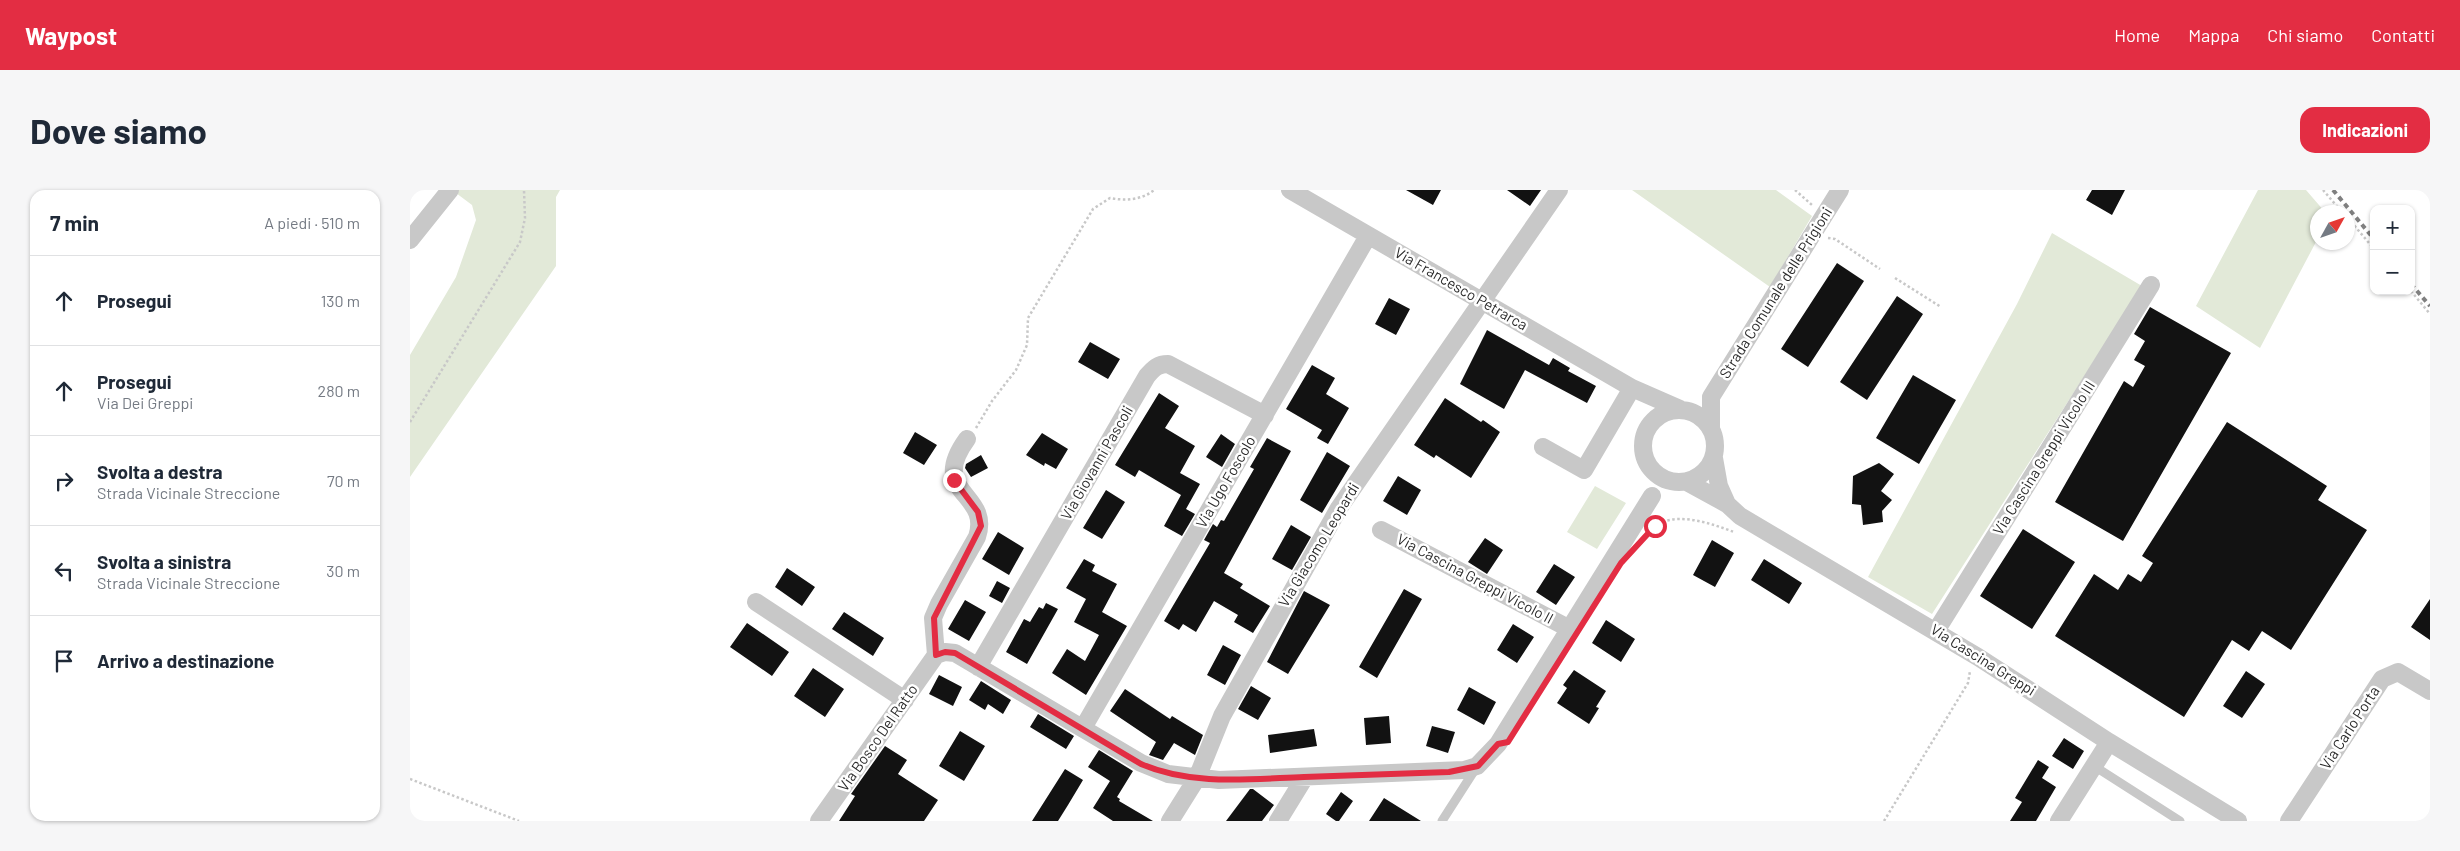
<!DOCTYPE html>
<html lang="it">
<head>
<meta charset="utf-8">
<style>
  body { margin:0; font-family:Barlow,sans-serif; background:#f6f6f7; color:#1f2937 }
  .controls { position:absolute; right:15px; top:15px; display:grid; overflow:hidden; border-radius:10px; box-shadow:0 1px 4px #0004 }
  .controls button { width:45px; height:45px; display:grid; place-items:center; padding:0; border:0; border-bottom:1px solid #e0e1e3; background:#fff; color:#1f2937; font:25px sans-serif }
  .compass { position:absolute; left:1900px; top:15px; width:45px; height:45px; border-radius:50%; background:#fff; box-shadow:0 1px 4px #0004; rotate:50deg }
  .stop { position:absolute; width:15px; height:15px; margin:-11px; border:4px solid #e32d43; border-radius:50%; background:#fff }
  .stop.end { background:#e32d43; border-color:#fff; box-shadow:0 1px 5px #0008 }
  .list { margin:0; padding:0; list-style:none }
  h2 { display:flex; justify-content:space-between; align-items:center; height:65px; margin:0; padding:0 20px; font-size:21px }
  h2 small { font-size:16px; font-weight:400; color:#747a83 }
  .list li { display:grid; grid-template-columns:32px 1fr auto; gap:15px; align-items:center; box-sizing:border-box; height:90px; padding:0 20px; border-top:1px solid #e0e1e3 }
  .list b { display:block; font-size:19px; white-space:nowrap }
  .list p { margin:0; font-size:16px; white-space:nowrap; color:#747a83 }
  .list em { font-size:16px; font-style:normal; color:#747a83 }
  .icon { flex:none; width:28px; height:28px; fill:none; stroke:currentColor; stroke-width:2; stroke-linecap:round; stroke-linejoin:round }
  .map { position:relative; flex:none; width:2020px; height:631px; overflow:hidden; border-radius:15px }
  header { display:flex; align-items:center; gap:30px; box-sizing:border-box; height:70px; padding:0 25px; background:#e32d43; color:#fff }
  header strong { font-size:24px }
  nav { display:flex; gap:28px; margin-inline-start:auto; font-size:18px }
  .intro { display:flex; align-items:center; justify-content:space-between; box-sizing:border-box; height:120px; padding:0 30px }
  h1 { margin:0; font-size:35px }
  .button { padding:12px 22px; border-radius:15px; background:#e32d43; color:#fff; font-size:18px; font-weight:700 }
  main { display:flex; gap:30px; padding:0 30px }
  aside { flex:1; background:#fff; border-radius:15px; box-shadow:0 1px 4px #0004 }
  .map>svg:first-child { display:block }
  .green { fill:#e2e9d8 }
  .building { fill:#121212 }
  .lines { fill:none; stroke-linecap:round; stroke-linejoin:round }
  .path { stroke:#c8c8c8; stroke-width:2.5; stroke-dasharray:2.5 2.5; stroke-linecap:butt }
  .lane { stroke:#c8c8c8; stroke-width:9 }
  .street { stroke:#c8c8c8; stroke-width:18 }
  .rail { stroke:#808080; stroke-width:4; stroke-dasharray:5 4; stroke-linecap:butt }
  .route { stroke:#e32d43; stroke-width:6 }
  .labels { text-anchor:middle; stroke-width:5; stroke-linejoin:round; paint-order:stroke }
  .street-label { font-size:15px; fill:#2b2b2b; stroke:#fff }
</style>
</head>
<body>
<header>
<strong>Waypost</strong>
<nav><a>Home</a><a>Mappa</a><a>Chi siamo</a><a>Contatti</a></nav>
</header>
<div class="intro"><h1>Dove siamo</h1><a class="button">Indicazioni</a></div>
<main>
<aside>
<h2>7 min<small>A piedi · 510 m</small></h2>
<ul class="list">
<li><svg class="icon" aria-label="ahead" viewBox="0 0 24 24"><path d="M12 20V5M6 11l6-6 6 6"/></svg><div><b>Prosegui</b></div><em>130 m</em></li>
<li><svg class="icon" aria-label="ahead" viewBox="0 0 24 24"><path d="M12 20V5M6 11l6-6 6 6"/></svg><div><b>Prosegui</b><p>Via Dei Greppi</p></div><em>280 m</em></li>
<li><svg class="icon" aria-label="right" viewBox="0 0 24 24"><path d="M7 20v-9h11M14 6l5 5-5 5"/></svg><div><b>Svolta a destra</b><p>Strada Vicinale Streccione</p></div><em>70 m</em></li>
<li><svg class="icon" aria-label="left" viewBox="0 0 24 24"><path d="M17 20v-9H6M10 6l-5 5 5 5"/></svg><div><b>Svolta a sinistra</b><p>Strada Vicinale Streccione</p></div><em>30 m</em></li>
<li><svg class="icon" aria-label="arrive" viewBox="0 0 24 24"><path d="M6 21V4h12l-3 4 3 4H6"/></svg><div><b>Arrivo a destinazione</b></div></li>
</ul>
</aside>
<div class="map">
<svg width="2020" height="631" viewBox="0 0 2020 631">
  <rect width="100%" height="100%" fill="#fff"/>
  <path class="green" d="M42,0H150L146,7V76L0,287V165L46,87L66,30L62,15Z
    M1222,0H1366L1402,26L1360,97Z
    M1848,0H1896L1915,22H1908L1907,50L1850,158L1786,116Z
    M1642,43L1732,96L1522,424L1458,387L1607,114Z
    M1185,296L1216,313L1187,359L1157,342Z"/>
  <path class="building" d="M996,0H1031L1023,15Z
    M1097,0H1131L1120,16Z
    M1682,0H1715L1702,25L1676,10Z
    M1427,73L1454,91L1398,177L1371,159Z
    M1487,106L1513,124L1457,210L1430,192Z
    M979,108L1000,119L986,145L965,134Z
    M1740,117L1821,163L1713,351L1645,312L1714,191L1723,197L1735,176L1724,170L1735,151L1724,144Z
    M1077,140L1139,175L1143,168L1160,178L1158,181L1186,196L1177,213L1115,180L1094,219L1050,194Z
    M680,152L710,169L698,189L668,172Z
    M902,175L925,188L916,204L939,218L918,254L907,248L912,240L876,219Z
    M1503,185L1546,210L1509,274L1466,248Z
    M749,203L769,216L755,238L785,256L770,283L790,294L776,319L785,324L772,346L754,336L771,305L729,280L725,287L705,275Z
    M1035,208L1071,232L1073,230L1090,242L1061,288L1026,265L1024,268L1004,255Z
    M1817,232L1917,296L1908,310L1957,340L1881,460L1852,441L1839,461L1822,450L1774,527L1645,446L1684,384L1708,400L1718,384L1731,392L1743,373L1732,366Z
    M505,242L527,255L514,275L493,263Z
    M632,243L658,259L646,279L635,273L634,276L616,265Z
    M811,244L825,254L812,277L796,267Z
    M857,248L881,261L814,383L833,394L830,398L860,416L843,443L824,432L828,425L804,411L786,442L773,434L769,440L754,431L800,353L794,350L803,334L807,337L811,330L814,331L844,279L840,277Z
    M917,262L940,276L912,323L890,310Z
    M571,265L578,278L561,287L555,278L556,274Z
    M1469,273L1484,284L1471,301L1482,310L1472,321L1473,332L1453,335L1451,315L1442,314L1443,286Z
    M988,286L1011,300L997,325L973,311Z
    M696,300L715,312L692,349L673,338Z
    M881,335L901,347L882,380L862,369Z
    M1613,339L1665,372L1622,439L1570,406Z
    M588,342L614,358L599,385L572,369Z
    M1075,348L1093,360L1077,384L1058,372Z
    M1302,350L1324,363L1305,397L1283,385Z
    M674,369L685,375L682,381L707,394L692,422L717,436L676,505L642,483L657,459L675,471L689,445L664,432L676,409L656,398Z
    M1354,369L1392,393L1379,414L1341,390Z
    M1144,374L1165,387L1146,415L1126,402Z
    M377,378L405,397L392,416L365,397Z
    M587,391L600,398L592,413L579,406Z
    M994,399L1012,409L967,488L949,477Z
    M894,401L920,415L878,484L857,472Z
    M2020,409V450L2001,437Z
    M555,410L576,422L559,451L538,439Z
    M636,413L648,419L617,474L596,462L614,429L620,432L629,417L633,419Z
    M434,422L474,448L463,466L422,439Z
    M1196,430L1225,449L1211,472L1182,453Z
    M337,433L379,462L362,486L320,457Z
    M1103,434L1124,447L1107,473L1087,460Z
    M813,455L831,465L815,495L797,485Z
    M403,478L434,499L415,527L384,506Z
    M1164,480L1196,501L1186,517L1189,518L1179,534L1147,513L1157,498L1153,495Z
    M1836,481L1855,494L1832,528L1813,516Z
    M529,485L552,497L543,516L519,504Z
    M571,491L601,510L593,524L578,514L575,520L559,510Z
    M841,496L861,508L848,530L828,519Z
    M1059,497L1086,512L1074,535L1047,520Z
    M715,499L760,529L762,526L793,545L785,565L764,553L753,570L739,565L746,552L700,521Z
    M628,524L664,546L656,559L620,537Z
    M979,526L981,553L956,555L954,528Z
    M1022,536L1045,542L1038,563L1016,556Z
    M904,539L907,556L860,563L858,545Z
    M550,541L575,556L554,591L529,576Z
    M1654,548L1674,561L1663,579L1642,566Z
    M475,556L497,570L488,584L528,610L514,631H429L445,606L441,604Z
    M689,560L723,581L707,607L710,609L709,611L743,631H703L683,618L700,591L678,577Z
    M1628,570L1639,577L1632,588L1646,597L1626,631H1600L1612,612L1605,608Z
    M655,579L673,590L658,615L648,631H622Z
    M840,599H843L864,615L852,631H816Z
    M931,602L943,611L929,631H926L916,624Z
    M974,608L1011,631H959Z"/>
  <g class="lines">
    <path class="path" d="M1385,0L1402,15
      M1913,0L1932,22
      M1938,28L1964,59
      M1418,48L1425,49L1470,79
      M1485,88L1531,117
      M2001,101L2020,124
      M0,232L110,52L115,28L114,0
      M566,238L582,211L606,180L617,155L618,128L683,19L700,8C715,11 732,10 744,0
      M1240,340C1261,319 1300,333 1324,342
      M0,589L109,631
      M1474,631L1558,493L1560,481"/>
    <path class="lane" d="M1684,576L1770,631
      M1032,631L1066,578"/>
    <path class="street" d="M880,0L1222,198L1270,219
      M0,50L40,0
      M1233 256a36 36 0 1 1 72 0a36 36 0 1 1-72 0Z
      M1301,238V207L1430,0
      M1133,257L1174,280L1222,198
      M1304,268L1309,296L1317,314
      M1277,292L1317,314L1330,326L1568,467L1699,552L1828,631
      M971,340L1158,438
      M346,412L495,510
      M1526,441L1741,95
      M526,465L535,462L545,463L731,573L758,584L809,590L1054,580L1067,576L1088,554L1242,306
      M526,465L523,428L529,414L567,347C582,302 517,304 557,249
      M568,477L737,186C744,178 748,174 758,174L855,225
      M673,538L958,46
      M409,631L526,465
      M760,631L787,588L812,526L929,318L1149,0
      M868,631L895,587
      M1649,631L1699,552
      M1879,631L1972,489L1988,482L2020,501"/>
    <path class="rail" d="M1923,0L1964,49
      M2001,94L2020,116"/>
  </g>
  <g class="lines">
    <path class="route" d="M544,290L568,322L571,336L524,428L526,465L535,462L545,463L731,574C782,596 839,589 894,587C942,585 991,584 1039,582L1068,576L1088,554L1098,552L1211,373L1245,336"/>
  </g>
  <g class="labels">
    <g class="street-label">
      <text transform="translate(1051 99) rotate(30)" y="5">Via Francesco Petrarca</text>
      <text transform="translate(1366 103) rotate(-58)" y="5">Strada Comunale delle Prigioni</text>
      <text transform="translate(1634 268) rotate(-58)" y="5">Via Cascina Greppi Vicolo III</text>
      <text transform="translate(687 273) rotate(-60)" y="5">Via Giovanni Pascoli</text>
      <text transform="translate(816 292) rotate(-60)" y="5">Via Ugo Foscolo</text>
      <text transform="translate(909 355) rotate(-59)" y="5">Via Giacomo Leopardi</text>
      <text transform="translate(1065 389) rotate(28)" y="5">Via Cascina Greppi Vicolo II</text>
      <text transform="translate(1573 470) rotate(32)" y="5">Via Cascina Greppi</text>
      <text transform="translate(1940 538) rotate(-57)" y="5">Via Carlo Porta</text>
      <text transform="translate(468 548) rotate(-55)" y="5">Via Bosco Del Ratto</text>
    </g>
  </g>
</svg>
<div class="controls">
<button>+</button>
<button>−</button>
</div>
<svg class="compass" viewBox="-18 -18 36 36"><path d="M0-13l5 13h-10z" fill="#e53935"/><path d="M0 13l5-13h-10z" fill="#747a83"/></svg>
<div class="stop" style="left:1245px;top:336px"></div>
<div class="stop end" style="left:544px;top:290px"></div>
</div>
</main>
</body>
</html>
